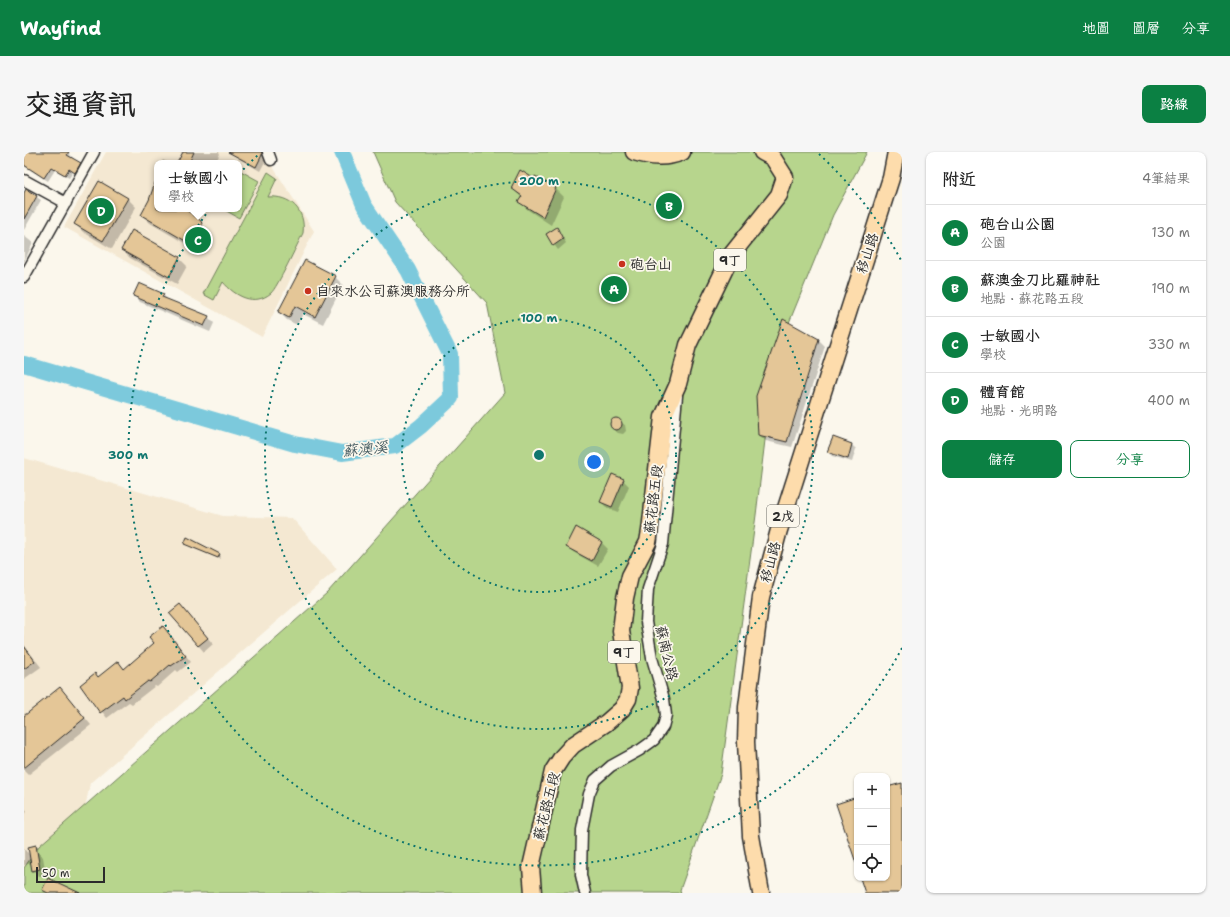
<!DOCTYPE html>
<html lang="zh-TW">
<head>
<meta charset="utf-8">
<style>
  body { margin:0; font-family:"Shantell Sans","LXGW WenKai TC",sans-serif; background:#f6f6f6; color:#222 }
  .controls { position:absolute; right:12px; bottom:12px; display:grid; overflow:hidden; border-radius:8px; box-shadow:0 1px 3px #0004 }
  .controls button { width:36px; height:36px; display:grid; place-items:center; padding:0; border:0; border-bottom:1px solid #e0e0e0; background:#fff; color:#222; font:20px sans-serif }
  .scale { position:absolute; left:12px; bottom:10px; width:69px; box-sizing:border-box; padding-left:4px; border:2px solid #2b2b2b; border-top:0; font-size:11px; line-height:14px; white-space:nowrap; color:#2b2b2b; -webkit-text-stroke:3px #fbf7ec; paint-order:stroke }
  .you { position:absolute; left:570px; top:310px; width:14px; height:14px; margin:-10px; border:3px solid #fff; border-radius:50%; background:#1a73e8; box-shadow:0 0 0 6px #1a73e833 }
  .badge { display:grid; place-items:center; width:26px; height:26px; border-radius:50%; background:#0b8043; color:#fff; font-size:13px; font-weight:700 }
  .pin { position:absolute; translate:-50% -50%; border:2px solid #fff; box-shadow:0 1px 4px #0006 }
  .popup { position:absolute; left:130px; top:8px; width:88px; height:52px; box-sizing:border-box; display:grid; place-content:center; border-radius:8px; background:#fff; filter:drop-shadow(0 1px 3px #0005); font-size:13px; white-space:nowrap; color:#767676 }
  .popup b { font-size:15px; color:#222 }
  .popup::after { content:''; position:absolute; left:50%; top:100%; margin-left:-8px; border:8px solid transparent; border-top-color:#fff }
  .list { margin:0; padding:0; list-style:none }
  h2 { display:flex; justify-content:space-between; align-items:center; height:52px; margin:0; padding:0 16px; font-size:17px }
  h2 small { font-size:13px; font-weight:400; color:#767676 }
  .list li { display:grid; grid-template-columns:26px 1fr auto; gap:12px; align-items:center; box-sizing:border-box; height:56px; padding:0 16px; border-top:1px solid #e0e0e0 }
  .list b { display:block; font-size:15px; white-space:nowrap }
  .list p { margin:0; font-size:13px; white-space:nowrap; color:#767676 }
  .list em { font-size:13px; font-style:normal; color:#767676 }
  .actions { display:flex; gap:8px; padding:12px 16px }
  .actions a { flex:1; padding:9px 0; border:1px solid #0b8043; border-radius:8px; text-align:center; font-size:14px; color:#0b8043 }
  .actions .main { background:#0b8043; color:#fff }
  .icon { flex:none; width:22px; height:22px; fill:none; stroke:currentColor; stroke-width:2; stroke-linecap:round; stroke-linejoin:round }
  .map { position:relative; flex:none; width:878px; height:741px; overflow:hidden; border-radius:8px }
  header { display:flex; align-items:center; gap:24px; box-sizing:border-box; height:56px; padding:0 20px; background:#0b8043; color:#fff }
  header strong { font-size:19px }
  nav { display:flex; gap:22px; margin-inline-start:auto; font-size:14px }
  .intro { display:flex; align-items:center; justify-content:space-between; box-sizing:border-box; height:96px; padding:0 24px }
  h1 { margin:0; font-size:28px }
  .button { padding:10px 18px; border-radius:8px; background:#0b8043; color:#fff; font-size:14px; font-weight:700 }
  main { display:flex; gap:24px; padding:0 24px }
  aside { flex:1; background:#fff; border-radius:8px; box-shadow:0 1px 3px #0004 }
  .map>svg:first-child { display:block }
  .built { fill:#f4e8d2; fill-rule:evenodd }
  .green { fill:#b7d58d; stroke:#71805c }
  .shadow { fill:#0003 }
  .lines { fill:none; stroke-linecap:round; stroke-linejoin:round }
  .river { stroke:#7cc9dc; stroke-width:16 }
  .building { fill:#e4c697; stroke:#2b2b2b }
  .street-casing { stroke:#2b2b2b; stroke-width:13 }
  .primary-casing { stroke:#2b2b2b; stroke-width:19 }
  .street { stroke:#fbf7ec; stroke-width:10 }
  .primary { stroke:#fddcac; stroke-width:16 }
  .ring { fill:none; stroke:#0f766e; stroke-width:2; stroke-dasharray:2 4 }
  .poi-dot { fill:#c8321e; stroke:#fbf7ec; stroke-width:1.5 }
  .labels { text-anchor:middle; stroke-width:3.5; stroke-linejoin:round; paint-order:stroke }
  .shield { fill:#fbf7ec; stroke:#696865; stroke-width:1 }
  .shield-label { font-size:13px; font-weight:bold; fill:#2b2b2b }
  .street-label { font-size:14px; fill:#2b2b2b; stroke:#fbf7ec }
  .poi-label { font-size:14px; fill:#2b2b2b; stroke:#fbf7ec; text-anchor:start }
  .water-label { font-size:15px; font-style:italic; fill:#435a60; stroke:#fbf7ec }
  .centre { fill:#0f766e; stroke:#fbf7ec; stroke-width:2 }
  .ring-label { font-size:12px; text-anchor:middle; font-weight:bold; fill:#0f766e; stroke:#fbf7ec; stroke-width:3.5; stroke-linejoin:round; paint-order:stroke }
</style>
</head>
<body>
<header>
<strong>Wayfind</strong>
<nav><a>地圖</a><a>圖層</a><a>分享</a></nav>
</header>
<div class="intro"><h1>交通資訊</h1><a class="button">路線</a></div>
<main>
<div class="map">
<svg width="878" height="741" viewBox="0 0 878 741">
  <rect width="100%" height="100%" fill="#fbf7ec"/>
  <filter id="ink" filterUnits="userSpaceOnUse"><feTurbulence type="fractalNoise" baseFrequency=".025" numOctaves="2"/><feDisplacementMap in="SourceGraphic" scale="8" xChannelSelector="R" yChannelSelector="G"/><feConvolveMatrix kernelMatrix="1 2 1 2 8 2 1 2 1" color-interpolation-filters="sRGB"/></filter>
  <g filter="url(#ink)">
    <path class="built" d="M82,0H204L232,15L240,1L290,79L238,185L40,75ZM133,11H215V57H133Z
      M0,306L199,364L268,366L313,417L66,631L44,741H0Z"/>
    <path class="green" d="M349,0H843L809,63L751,205L732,363L697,622L656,738L657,741H0V716L15,694L303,441L481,241L463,151L371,50Z
      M215,18L235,29L215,66L199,57H215Z
      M244,20L253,26L244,45C266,43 282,58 279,81C274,91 253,136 247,141C230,155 211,144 199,130L190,148L179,142Z"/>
    <path class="shadow" d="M0,0H42L60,15L55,24L49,20L45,26L31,18L24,29L0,14Z
      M155,0H195L196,2L191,11H182L178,9L177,11H154L159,2Z
      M204,0H236L242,8L236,19Z
      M139,8L145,11H137Z
      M512,25L532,37L540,45L527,73L504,58L496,50L498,46L488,36Z
      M75,30L104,47L112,55L88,97L59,80L51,72Z
      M3,39L17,48L0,78V43Z
      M128,41L133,44V57H168L166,62L184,79L188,89L182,98L174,99L126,71L118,63Z
      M533,76L542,91L534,98L523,83Z
      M0,84L9,91L0,110Z
      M98,98L155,106L163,114L153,132L106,106Z
      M311,125L319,133L299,172L279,162L273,173L263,168L255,160Z
      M139,143L146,150L184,165L190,171L186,180L116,150L110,144Z
      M760,168L795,188L801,194L768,295L742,289L735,283Z
      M591,267L601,273L602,279L599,282L594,281L586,275Z
      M810,286L828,293L832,297L828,310L808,304L804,300Z
      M599,328L605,334L594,360L583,356L577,350Z
      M553,377L578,391L584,397L574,414L549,400L543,394Z
      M161,392L195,403L197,404L196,407Z
      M162,460L189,492L180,500L147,461Z
      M139,475L167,510L154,520L152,518L133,535L131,534L108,552L105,550L83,566L57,533L74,526L94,510L101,518L131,491Z
      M0,493L17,515L0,527Z
      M36,536L67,573L4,623L0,619V562L2,561L4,562Z
      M0,656L3,660L0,662Z
      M0,697L7,704L13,699L19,705L22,723L15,724L9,718L8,711L0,713Z"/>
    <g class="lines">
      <path class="river" d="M0,212L271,292L318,301L371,294L397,274L427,246L426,202L384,118L340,53L318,0"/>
    </g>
    <path class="building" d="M0,0H45L43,3L57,11L51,21L45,17L41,23L27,15L20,26L0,13Z
      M159,0H170L165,11H153Z
      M204,0H238V3L232,15Z
      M496,18L509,26L511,24L532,36L519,65L494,50L498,44L487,36Z
      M132,28L133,57H161L168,62L177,69L181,81L174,91H165L117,63L125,48Z
      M75,29L104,46L79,89L50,72Z
      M2,37L13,44L0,67V41Z
      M533,75L539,87L529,94L522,82Z
      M108,78L156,105L145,125L97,98Z
      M281,108L312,124L291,165L271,154L265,166L254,160Z
      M115,131L140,142L138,145L185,164L180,174L109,144Z
      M759,167L795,187L763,290L734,283L732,244Z
      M586 272a6 6 0 1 1 12 0a6 6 0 1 1-12 0Z
      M809,285L828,292L824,307L803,300Z
      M588,322L600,327L588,355L576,350Z
      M552,375L578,390L568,409L542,395Z
      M163,385L196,402L194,406L160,392Z
      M156,452L184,486L174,494L145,461Z
      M139,474L162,504L147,514L146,513L126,530L124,529L101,547L99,544L76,561L56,533L71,521L74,525L94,509L100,517L130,491L125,485Z
      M0,494L11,509L0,517Z
      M36,535L61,566L0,616V564Z
      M878,631V741H841L836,726H863V635Z
      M833,645V711H832L812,652Z
      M12,693L16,717L8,719L4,695Z
      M24,726L56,741H24L18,738Z"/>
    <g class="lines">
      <g class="street-casing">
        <path id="street" d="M244,0L247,8
          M0,28L42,51
          M0,125L70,0
          M561,741L557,723L558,678L565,642L571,628L587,614L616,598L630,588L639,575L642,563L640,547L628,506L622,470L624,437L639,392L653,244"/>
      </g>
      <g class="primary-casing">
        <path id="primary" d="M610,0C627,5 641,7 658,0
          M509,741L507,715L529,619L538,605L549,593L582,571L598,557L604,547L606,536L597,479L601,446L606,424L624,390L626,379L639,265L654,232L664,193L708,102L755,43L761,25L749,6L738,0
          M737,741L727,684L722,590L723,555L737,445L755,378L867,26L872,0"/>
      </g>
      <use href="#street" class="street"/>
      <use href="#primary" class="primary"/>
    </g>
  </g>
  <g class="ring">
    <circle cx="515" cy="303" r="137"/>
    <circle cx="515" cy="303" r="274"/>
    <path d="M878 496A411 411 0 1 1 235 2M795 2A411 411 0 0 1 878 110"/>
  </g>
  <g class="poi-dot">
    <circle cx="598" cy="112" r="4"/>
    <circle cx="284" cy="139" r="4"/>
  </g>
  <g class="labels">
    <g class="shield">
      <rect x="690" y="97" width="32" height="22" rx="3"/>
      <rect x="743" y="353" width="32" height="22" rx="3"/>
      <rect x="584" y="489" width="32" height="22" rx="3"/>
    </g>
    <g class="shield-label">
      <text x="706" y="113">9丁</text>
      <text x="759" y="369">2戊</text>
      <text x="600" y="505">9丁</text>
    </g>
    <g class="street-label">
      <text transform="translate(843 101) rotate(-72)" y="5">移山路</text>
      <text transform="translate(629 347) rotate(-83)" y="5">蘇花路五段</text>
      <text transform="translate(746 410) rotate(-75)" y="5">移山路</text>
      <text transform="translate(643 501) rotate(77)" y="5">蘇南公路</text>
      <text transform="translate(522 654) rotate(-76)" y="5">蘇花路五段</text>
    </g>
    <g class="poi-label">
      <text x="606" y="117">砲台山</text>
      <text x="292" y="144">自來水公司蘇澳服務分所</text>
    </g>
    <g class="water-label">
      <text transform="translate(341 297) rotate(-5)" y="5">蘇澳溪</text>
    </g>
  </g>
  <circle cx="515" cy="303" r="6" class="centre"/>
  <g class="ring-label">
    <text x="515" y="33">200 m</text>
    <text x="515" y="170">100 m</text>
    <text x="104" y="307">300 m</text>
  </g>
</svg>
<div class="controls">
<button>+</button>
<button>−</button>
<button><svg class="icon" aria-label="locate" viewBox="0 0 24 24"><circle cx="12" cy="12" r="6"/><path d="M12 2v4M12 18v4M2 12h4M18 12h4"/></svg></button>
</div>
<div class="scale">50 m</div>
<div class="you"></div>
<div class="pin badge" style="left:590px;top:137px">A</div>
<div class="pin badge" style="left:645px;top:54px">B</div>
<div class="pin badge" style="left:174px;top:88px">C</div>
<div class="popup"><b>士敏國小</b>學校</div>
<div class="pin badge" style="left:77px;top:59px">D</div>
</div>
<aside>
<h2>附近<small>4筆結果</small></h2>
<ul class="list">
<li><span class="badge">A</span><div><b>砲台山公園</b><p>公園</p></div><em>130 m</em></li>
<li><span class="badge">B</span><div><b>蘇澳金刀比羅神社</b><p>地點 · 蘇花路五段</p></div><em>190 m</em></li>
<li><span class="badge">C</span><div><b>士敏國小</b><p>學校</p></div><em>330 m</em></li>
<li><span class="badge">D</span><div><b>體育館</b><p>地點 · 光明路</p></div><em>400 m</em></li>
</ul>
<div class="actions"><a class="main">儲存</a><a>分享</a></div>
</aside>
</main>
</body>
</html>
